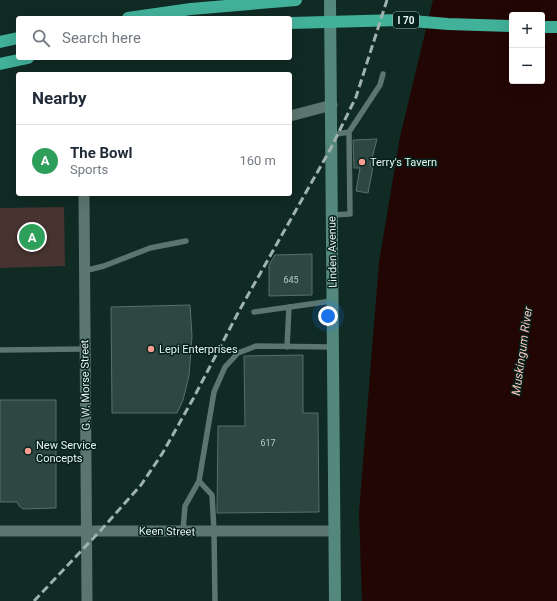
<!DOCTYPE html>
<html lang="en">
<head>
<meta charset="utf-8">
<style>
  body { margin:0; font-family:Roboto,sans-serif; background:#f2f2f3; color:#1f2937 }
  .controls { position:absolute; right:12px; top:12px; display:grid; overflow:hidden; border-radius:4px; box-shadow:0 4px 16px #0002 }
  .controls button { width:36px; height:36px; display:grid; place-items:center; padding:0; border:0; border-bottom:1px solid #e0e1e3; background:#fff; color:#1f2937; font:20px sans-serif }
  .you { position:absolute; left:328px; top:316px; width:14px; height:14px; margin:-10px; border:3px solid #fff; border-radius:50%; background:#1a73e8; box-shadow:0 0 0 6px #1a73e833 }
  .badge { display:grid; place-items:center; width:26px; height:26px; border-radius:50%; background:#0f766e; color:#fff; font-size:13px; font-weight:700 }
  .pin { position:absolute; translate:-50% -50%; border:2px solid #fff; box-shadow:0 1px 4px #0006 }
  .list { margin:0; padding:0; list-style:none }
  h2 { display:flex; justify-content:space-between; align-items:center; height:52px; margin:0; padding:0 16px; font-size:17px }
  h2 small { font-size:13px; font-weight:400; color:#747a83 }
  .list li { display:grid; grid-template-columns:26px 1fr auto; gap:12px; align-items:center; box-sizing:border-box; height:72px; padding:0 16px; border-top:1px solid #e0e1e3 }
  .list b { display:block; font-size:15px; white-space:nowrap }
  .list p { margin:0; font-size:13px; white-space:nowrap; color:#747a83 }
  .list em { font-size:13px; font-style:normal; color:#747a83 }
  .icon { flex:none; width:22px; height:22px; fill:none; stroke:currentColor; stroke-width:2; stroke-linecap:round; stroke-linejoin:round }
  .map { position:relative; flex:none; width:557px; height:601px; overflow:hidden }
  .search { position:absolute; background:#fff; box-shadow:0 4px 16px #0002; left:16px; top:16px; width:276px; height:44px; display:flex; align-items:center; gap:10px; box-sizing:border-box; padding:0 14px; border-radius:4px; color:#747a83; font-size:15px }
  .panel { position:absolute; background:#fff; box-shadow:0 4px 16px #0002; left:16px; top:72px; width:276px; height:124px; border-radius:4px }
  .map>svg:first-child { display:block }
  .green { fill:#47332f }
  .water { fill:#220604; fill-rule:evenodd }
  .building { fill:#2d4841; stroke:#557169 }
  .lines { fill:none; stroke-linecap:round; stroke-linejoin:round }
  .lane { stroke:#5b766f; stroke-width:5.5 }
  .street { stroke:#5b766f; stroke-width:11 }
  .secondary { stroke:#54887c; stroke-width:12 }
  .highway { stroke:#42b19a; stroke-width:12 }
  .rail { stroke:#9fb2ad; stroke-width:3; stroke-dasharray:8 4; stroke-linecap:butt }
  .poi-dot { fill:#f59d90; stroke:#06201b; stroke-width:1.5 }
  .labels { text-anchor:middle; stroke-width:3; stroke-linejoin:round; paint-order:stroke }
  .number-label { font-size:9px; fill:#b8cac5 }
  .shield { fill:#06201b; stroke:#a3b5b1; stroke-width:1 }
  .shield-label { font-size:10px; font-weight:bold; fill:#e6f5f1 }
  .poi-label { font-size:11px; fill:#e6f5f1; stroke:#06201b; text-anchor:start }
  .street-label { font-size:11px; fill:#e6f5f1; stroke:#06201b }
  .water-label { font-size:12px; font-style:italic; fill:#fec7be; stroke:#06201b }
</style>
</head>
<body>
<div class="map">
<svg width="557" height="601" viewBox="0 0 557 601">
  <rect width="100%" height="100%" fill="#102a24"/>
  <path class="green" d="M64,207L65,266L0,268V208Z"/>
  <path class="water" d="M433,0H557V601H362L359,512L379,262L400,137ZM512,15H542V81H512Z"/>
  <path class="building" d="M377,139L370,166L373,167L368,193L356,191L360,168H354L353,140Z
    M312,254V295L269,296V265L275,255Z
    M190,305L192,336L189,376L183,400L177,413H112L111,307Z
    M303,355V413H318L319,512L217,513L218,426H245L244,356Z
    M0,400H56V508L23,509L19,506L17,502H0Z"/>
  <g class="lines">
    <path class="lane" d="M331,135L349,132
      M332,215L350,214L349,132L380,85L383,74
      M84,271L104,266L150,248L186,241
      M254,312L332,301
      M287,347L289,307
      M0,350L84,349
      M199,481L212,495L214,531L215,601
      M183,531L185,506L199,481L214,392L225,367L238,353L256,346L333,347"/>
    <path class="street" d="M290,116L332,105
      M84,194L87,601
      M0,531C112,530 223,532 335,531"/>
    <path class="secondary" d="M330,0L335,601"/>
    <path class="highway" d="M128,18L191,9L296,0
      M290,23L400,20L448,24L512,26
      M542,27H557
      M0,42L18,38
      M0,64L28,58"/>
    <path class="rail" d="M34,601L101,530L141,485L162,454L193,399L239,311L331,148L356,97L387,0"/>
  </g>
  <g class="poi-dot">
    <circle cx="362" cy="162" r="4"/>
    <circle cx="151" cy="349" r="4"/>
    <circle cx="28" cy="451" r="4"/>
  </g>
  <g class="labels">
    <g class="number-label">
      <text x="291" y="283">645</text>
      <text x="268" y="446">617</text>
    </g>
    <rect class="shield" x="393" y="12" width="26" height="16" rx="3"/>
    <g class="shield-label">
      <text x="406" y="24">I 70</text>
    </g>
    <g class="poi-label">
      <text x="370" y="166">Terry's Tavern</text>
      <text x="159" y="353">Lepi Enterprises</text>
      <text x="36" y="449">New Service<tspan x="36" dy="13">Concepts</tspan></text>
    </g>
    <g class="street-label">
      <text transform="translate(332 252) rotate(-91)" y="4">Linden Avenue</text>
      <text transform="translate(85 385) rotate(-91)" y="4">G. W. Morse Street</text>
      <text transform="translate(167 531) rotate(1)" y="4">Keen Street</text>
    </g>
    <g class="water-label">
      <text transform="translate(522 351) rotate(-82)" y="4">Muskingum River</text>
    </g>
  </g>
</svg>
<div class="controls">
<button>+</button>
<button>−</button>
</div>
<div class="you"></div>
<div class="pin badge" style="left:32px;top:237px;background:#2e9e5b">A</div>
<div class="search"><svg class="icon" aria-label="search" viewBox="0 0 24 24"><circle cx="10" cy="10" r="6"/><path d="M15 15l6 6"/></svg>Search here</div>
<section class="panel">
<h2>Nearby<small></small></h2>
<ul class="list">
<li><span class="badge" style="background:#2e9e5b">A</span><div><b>The Bowl</b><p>Sports</p></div><em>160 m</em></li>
</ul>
</section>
</div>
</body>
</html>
